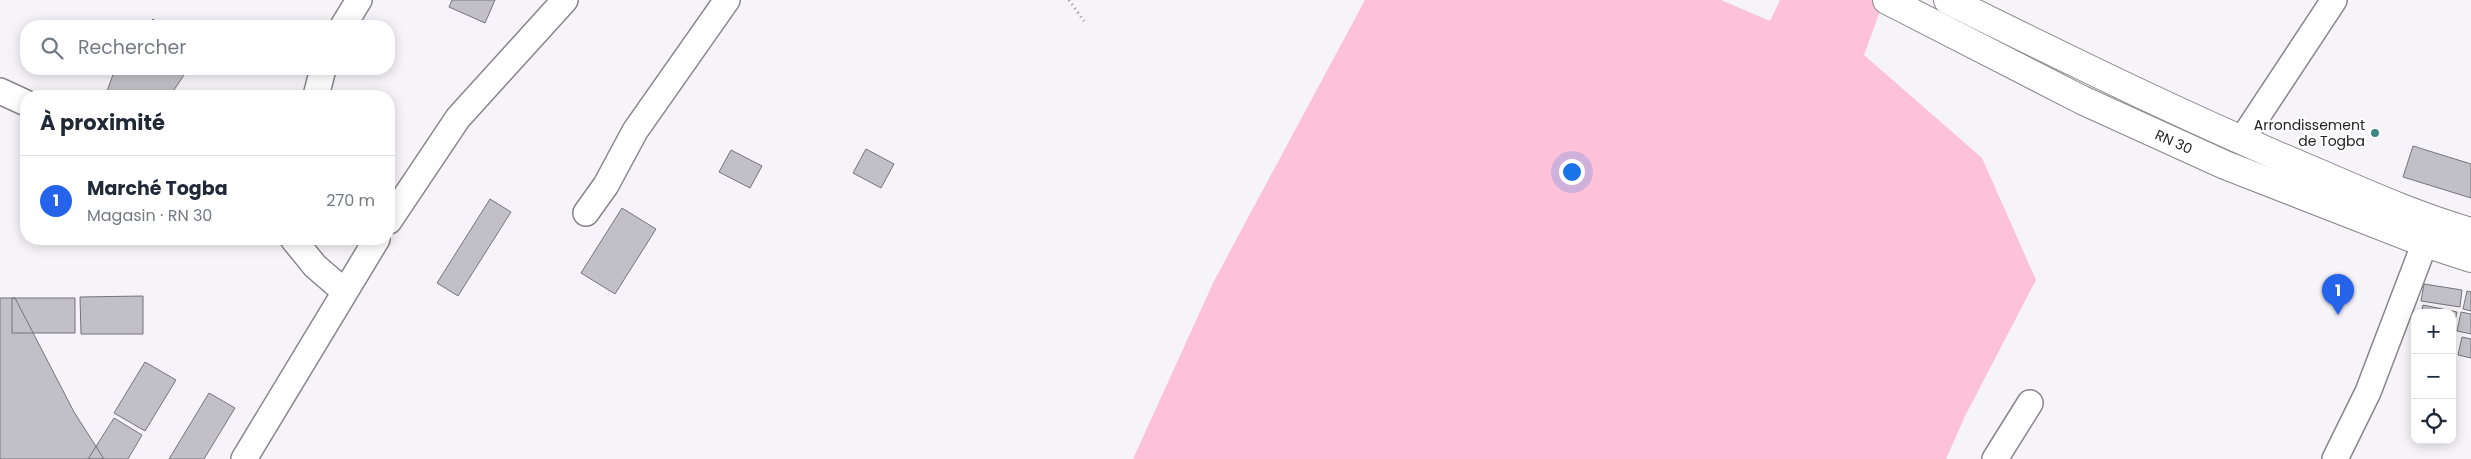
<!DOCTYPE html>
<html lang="fr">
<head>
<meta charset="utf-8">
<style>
  body { margin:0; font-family:Poppins,sans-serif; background:#f6f6f7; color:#1f2937 }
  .controls { position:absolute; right:15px; bottom:15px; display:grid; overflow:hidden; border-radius:10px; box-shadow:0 2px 12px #0003 }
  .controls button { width:45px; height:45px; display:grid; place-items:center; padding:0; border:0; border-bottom:1px solid #e0e1e3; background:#fff; color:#1f2937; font:25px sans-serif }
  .you { position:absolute; left:1571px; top:171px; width:18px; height:18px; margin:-12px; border:4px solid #fff; border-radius:50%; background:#1a73e8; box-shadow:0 0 0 8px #1a73e833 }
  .badge { display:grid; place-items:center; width:32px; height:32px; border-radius:50%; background:#2563eb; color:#fff; font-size:16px; font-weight:700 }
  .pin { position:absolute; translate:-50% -41px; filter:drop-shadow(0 1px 2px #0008) }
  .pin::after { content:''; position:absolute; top:26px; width:18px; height:15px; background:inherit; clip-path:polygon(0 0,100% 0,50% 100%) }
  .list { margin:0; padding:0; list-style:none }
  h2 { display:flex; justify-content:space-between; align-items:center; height:65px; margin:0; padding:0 20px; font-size:21px }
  h2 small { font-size:16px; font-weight:400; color:#747a83 }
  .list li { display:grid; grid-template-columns:32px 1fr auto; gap:15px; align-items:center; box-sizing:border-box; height:90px; padding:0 20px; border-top:1px solid #e0e1e3 }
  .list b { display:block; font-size:19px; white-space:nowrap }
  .list p { margin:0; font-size:16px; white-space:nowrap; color:#747a83 }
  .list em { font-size:16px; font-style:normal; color:#747a83 }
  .icon { flex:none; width:28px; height:28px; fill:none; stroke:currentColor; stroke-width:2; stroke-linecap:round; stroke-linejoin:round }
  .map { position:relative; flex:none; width:2471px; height:459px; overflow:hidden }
  .search { position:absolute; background:#fff; box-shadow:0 2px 12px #0003; left:20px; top:20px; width:375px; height:55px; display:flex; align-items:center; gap:12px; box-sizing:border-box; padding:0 18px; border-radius:20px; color:#747a83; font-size:19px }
  .panel { position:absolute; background:#fff; box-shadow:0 2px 12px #0003; left:20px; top:90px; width:375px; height:155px; border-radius:20px }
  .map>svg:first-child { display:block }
  .green { fill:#fdc1da }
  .building { fill:#c0c0c6; stroke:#74757a }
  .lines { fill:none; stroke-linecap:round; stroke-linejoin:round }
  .minor-casing { stroke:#88868b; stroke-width:28 }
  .major-casing { stroke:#88868b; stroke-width:30 }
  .path { stroke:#8c8a8e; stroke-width:3; stroke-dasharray:1 4; stroke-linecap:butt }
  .minor { stroke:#fff; stroke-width:25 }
  .major { stroke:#fff; stroke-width:28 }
  .poi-dot { fill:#3e8683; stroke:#fff; stroke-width:2 }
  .labels { text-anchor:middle; stroke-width:4.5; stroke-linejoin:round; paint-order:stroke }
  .poi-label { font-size:14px; fill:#232224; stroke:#fff; text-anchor:end }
  .street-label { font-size:14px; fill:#232224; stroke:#fff }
</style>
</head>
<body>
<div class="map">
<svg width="2471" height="459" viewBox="0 0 2471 459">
  <rect width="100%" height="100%" fill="#f6f3f9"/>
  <path class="green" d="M1365,0H1721L1770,21L1780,0H1884L1864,55L1982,158L2036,280L1965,416L1946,459H1133L1214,281Z"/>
  <path class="building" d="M452,0H495L485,23L449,7Z
    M153,19L161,26H147Z
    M115,69H188L170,96H107L106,94Z
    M2413,146L2471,164V198L2403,177Z
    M866,149L894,164L881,188L853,173Z
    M731,150L762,166L750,188L719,172Z
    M490,199L511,212L458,296L437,283Z
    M622,208L656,229L615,294L581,273Z
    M2424,284L2462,290L2460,307L2421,301Z
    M2467,291L2471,292V311L2463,309Z
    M143,296V334H81L80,297Z
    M0,298H15L74,412L104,459H0Z
    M12,298H75V333H12Z
    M2423,305L2457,312L2453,330L2452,313H2421Z
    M2461,312L2471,314V334L2457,331Z
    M2462,337L2471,339V358L2458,355Z
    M145,362L176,380L145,431L114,413Z
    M209,393L235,408L204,459H169Z
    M114,418L142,435L128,459H88Z"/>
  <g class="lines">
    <g class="minor-casing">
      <path id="minor" d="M343,26L359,0
        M0,91L26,103
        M316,96L323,69
        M2241,141L2334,0
        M586,213L606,185L635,131L727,0
        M389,221L458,118L565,0
        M293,239L315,266L345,292
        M244,459L377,239
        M1995,459L2030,403
        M2335,459L2368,392L2432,224"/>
    </g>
    <g class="major-casing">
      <g id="major">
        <path id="s1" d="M1887,0L2082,100L2225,165L2425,243L2471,258"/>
        <path d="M1948,0C2069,60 2191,120 2316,172C2367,194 2418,217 2471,232"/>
      </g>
    </g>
    <path class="path" d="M1069,0L1084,21"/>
    <use href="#minor" class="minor"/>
    <use href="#major" class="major"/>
  </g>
  <circle class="poi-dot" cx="2375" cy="133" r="5"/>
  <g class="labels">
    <g class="poi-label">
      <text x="2365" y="130">Arrondissement<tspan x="2365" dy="16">de Togba</tspan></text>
    </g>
    <g class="street-label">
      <text dy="5" stroke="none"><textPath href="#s1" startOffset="320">RN 30</textPath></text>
    </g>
  </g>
</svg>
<div class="controls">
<button>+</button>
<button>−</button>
<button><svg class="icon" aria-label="locate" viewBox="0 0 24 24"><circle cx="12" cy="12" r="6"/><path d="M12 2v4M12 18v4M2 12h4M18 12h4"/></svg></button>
</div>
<div class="you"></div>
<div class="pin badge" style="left:2338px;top:315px">1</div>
<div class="search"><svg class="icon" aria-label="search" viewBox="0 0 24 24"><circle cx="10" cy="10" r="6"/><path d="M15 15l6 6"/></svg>Rechercher</div>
<section class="panel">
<h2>À proximité<small></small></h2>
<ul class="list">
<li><span class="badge">1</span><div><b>Marché Togba</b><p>Magasin · RN 30</p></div><em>270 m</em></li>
</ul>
</section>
</div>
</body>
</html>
